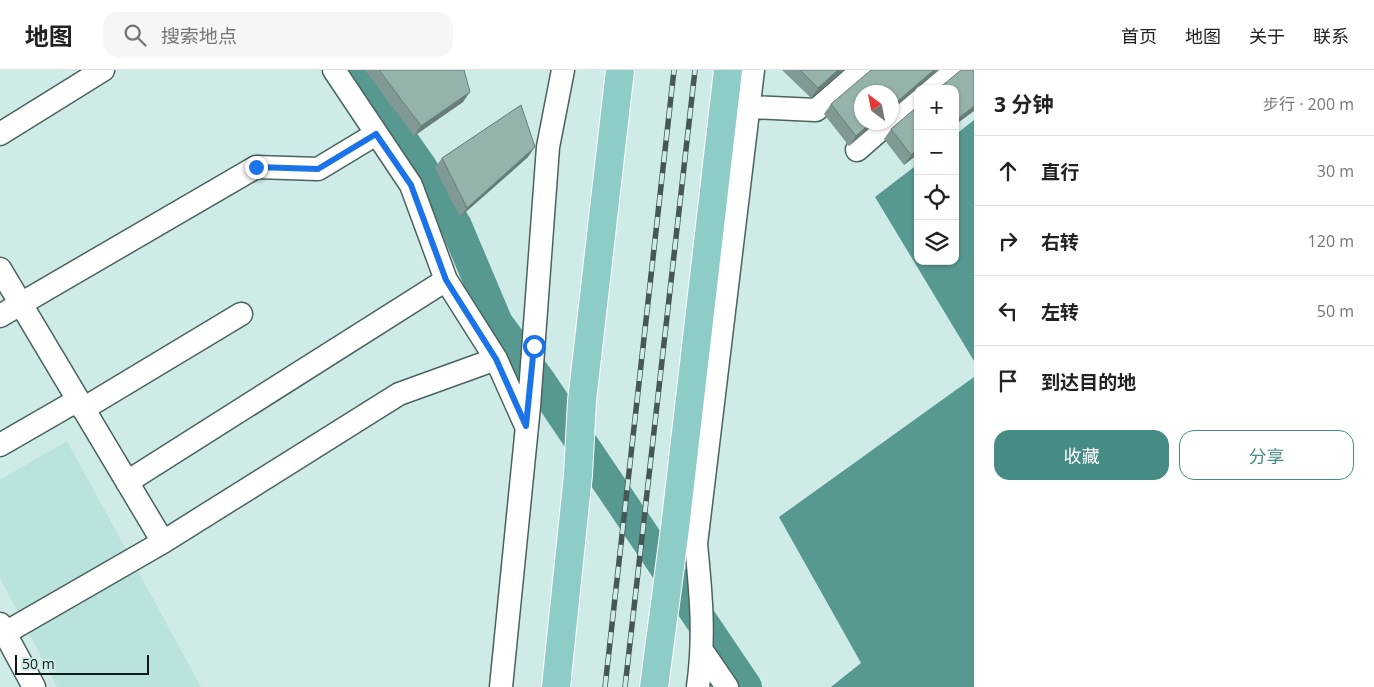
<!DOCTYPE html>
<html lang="zh">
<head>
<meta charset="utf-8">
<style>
  body { margin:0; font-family:"Open Sans","Noto Sans SC",sans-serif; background:#f6f6f6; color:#222 }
  .controls { position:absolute; right:15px; top:15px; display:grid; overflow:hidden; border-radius:10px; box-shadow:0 1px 4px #0004 }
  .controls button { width:45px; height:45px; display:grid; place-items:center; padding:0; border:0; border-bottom:1px solid #e0e0e0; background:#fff; color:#222; font:25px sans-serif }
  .compass { position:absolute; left:854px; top:15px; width:45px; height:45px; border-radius:50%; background:#fff; box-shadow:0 1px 4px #0004; rotate:328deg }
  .scale { position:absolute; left:15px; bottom:12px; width:134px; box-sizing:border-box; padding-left:5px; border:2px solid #0e1817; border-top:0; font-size:14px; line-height:18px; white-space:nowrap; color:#0e1817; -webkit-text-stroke:4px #ceebe7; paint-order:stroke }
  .stop { position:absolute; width:15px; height:15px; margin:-11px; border:4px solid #1a73e8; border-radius:50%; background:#fff }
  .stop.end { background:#1a73e8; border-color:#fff; box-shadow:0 1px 5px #0008 }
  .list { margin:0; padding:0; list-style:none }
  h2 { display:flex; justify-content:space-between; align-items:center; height:65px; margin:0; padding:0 20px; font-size:21px }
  h2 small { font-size:16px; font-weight:400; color:#767676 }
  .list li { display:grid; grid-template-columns:32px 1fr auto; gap:15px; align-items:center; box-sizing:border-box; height:70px; padding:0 20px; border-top:1px solid #e0e0e0 }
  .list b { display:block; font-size:19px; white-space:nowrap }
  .list em { font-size:16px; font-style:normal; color:#767676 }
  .actions { display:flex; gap:10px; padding:15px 20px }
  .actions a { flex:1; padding:11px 0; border:1px solid #468c84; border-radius:15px; text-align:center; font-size:18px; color:#468c84 }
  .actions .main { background:#468c84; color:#fff }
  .icon { flex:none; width:28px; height:28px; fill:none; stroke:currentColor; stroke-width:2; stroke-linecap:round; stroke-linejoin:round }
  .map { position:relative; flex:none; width:974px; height:617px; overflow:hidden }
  header { display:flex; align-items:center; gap:30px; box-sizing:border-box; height:70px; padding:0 25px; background:#fff; border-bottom:1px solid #e0e0e0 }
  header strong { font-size:24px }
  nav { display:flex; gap:28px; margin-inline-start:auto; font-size:18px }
  .search { width:350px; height:45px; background:#f6f6f6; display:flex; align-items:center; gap:12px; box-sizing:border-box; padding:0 18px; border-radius:15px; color:#767676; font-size:19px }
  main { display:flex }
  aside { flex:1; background:#fff }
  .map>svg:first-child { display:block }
  .built { fill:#bbe3dd }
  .water { fill:#579991 }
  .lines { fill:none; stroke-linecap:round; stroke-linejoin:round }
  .river { stroke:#579991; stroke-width:32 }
  .minor-casing { stroke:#49635f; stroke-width:25 }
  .major-casing { stroke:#fff; stroke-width:30 }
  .minor { stroke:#fff; stroke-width:22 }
  .major { stroke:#8ecdc7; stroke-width:28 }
  .rail-casing { stroke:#475755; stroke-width:5.5 }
  .rail { stroke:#ceebe7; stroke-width:4; stroke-dasharray:11; stroke-linecap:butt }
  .wall { fill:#809995 }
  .shaded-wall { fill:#687d79 }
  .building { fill:#95b2ad; stroke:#687d79 }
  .route { stroke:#1a73e8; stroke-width:6 }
</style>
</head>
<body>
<header>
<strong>地图</strong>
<div class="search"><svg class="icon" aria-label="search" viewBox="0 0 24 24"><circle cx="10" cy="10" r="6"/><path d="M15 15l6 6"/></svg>搜索地点</div>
<nav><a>首页</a><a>地图</a><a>关于</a><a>联系</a></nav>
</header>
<main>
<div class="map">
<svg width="974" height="617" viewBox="0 0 974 617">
  <rect width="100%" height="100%" fill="#ceebe7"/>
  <path class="built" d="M67,371L201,617H57L0,508V410Z"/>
  <path class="water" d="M974,50V291L875,127L918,94V191H955V65Z
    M974,307V617H831L861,593L779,447Z"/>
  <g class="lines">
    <path class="river" d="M353,0L421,97L456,156L497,253L539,310L746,617"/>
    <g class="minor-casing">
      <path id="minor" d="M929,19L951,0
        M750,37L816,40L862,0
        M892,51L918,28
        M0,64L103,0
        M857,80L889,52
        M0,199L163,472L399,324L496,289L446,210L411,115L334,0
        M0,246L256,97L318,99L376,64
        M496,289L526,356
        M83,339L241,244
        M0,375L78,330
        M127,412L446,210
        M0,554L34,617
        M5,563L163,472
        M703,582L727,617
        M501,617L529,336L548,77L563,0
        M698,617C705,567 701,524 696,474L753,0"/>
    </g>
    <g class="major-casing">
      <path id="major" d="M556,617L578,405L582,331L620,0
        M654,617L675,458L728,0"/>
    </g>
    <use href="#minor" class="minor"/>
    <use href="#major" class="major"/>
    <g class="rail-casing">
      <path id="rail" d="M605,617L674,0
        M625,617L695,0"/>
    </g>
    <use href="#rail" class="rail"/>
  </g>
  <path class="wall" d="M365,0H464L463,32L414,66Z
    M782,0H843L811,28Z
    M871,0H939L892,40V22L862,52H877L849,76L824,44L831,34Z
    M918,36V84L904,95L884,69L891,59Z
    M528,87L460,147L435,98L442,88Z"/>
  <path class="shaded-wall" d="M838,0H843L811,28L818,18Z
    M934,0H939L892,40V36Z
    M470,22L463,32L414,66L421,56Z
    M974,36V41L955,55V51Z
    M872,52H877L849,76L856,66Z
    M535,77L528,87L460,147L467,138Z
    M918,80V84L904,95L911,85Z"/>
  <path class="building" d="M379,0H464L470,22L421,56Z
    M800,0H838L818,18Z
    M871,0H934L892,36V22H862V52H872L856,66L831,34Z
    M961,0H974V36L955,51V19H938Z
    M521,35L535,77L467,138L442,88Z
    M918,36V80L911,85L891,59Z"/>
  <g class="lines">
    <path class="route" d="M256,97L318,99L376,64L411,115L446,210L496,289L526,356L534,276"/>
  </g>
</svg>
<div class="controls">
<button>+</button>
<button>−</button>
<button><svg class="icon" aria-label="locate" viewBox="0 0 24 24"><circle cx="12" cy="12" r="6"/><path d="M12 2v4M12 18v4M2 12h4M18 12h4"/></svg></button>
<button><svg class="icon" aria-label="layers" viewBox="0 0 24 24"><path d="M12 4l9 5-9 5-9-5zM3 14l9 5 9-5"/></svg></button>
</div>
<svg class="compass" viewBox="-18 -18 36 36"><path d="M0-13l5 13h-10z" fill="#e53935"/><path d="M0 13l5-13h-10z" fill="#767676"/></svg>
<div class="scale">50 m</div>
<div class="stop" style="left:534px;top:276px"></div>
<div class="stop end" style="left:256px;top:97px"></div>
</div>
<aside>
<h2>3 分钟<small>步行 · 200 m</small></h2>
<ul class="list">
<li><svg class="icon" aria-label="ahead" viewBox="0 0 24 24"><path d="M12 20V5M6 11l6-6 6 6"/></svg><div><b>直行</b></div><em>30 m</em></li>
<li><svg class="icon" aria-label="right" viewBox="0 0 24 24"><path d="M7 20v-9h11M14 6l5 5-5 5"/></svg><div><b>右转</b></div><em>120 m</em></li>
<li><svg class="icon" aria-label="left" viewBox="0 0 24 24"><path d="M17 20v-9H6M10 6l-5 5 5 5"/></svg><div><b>左转</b></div><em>50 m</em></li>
<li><svg class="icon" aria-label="arrive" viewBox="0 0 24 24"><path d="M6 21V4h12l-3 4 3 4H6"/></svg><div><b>到达目的地</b></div></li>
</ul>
<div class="actions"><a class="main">收藏</a><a>分享</a></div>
</aside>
</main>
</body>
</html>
